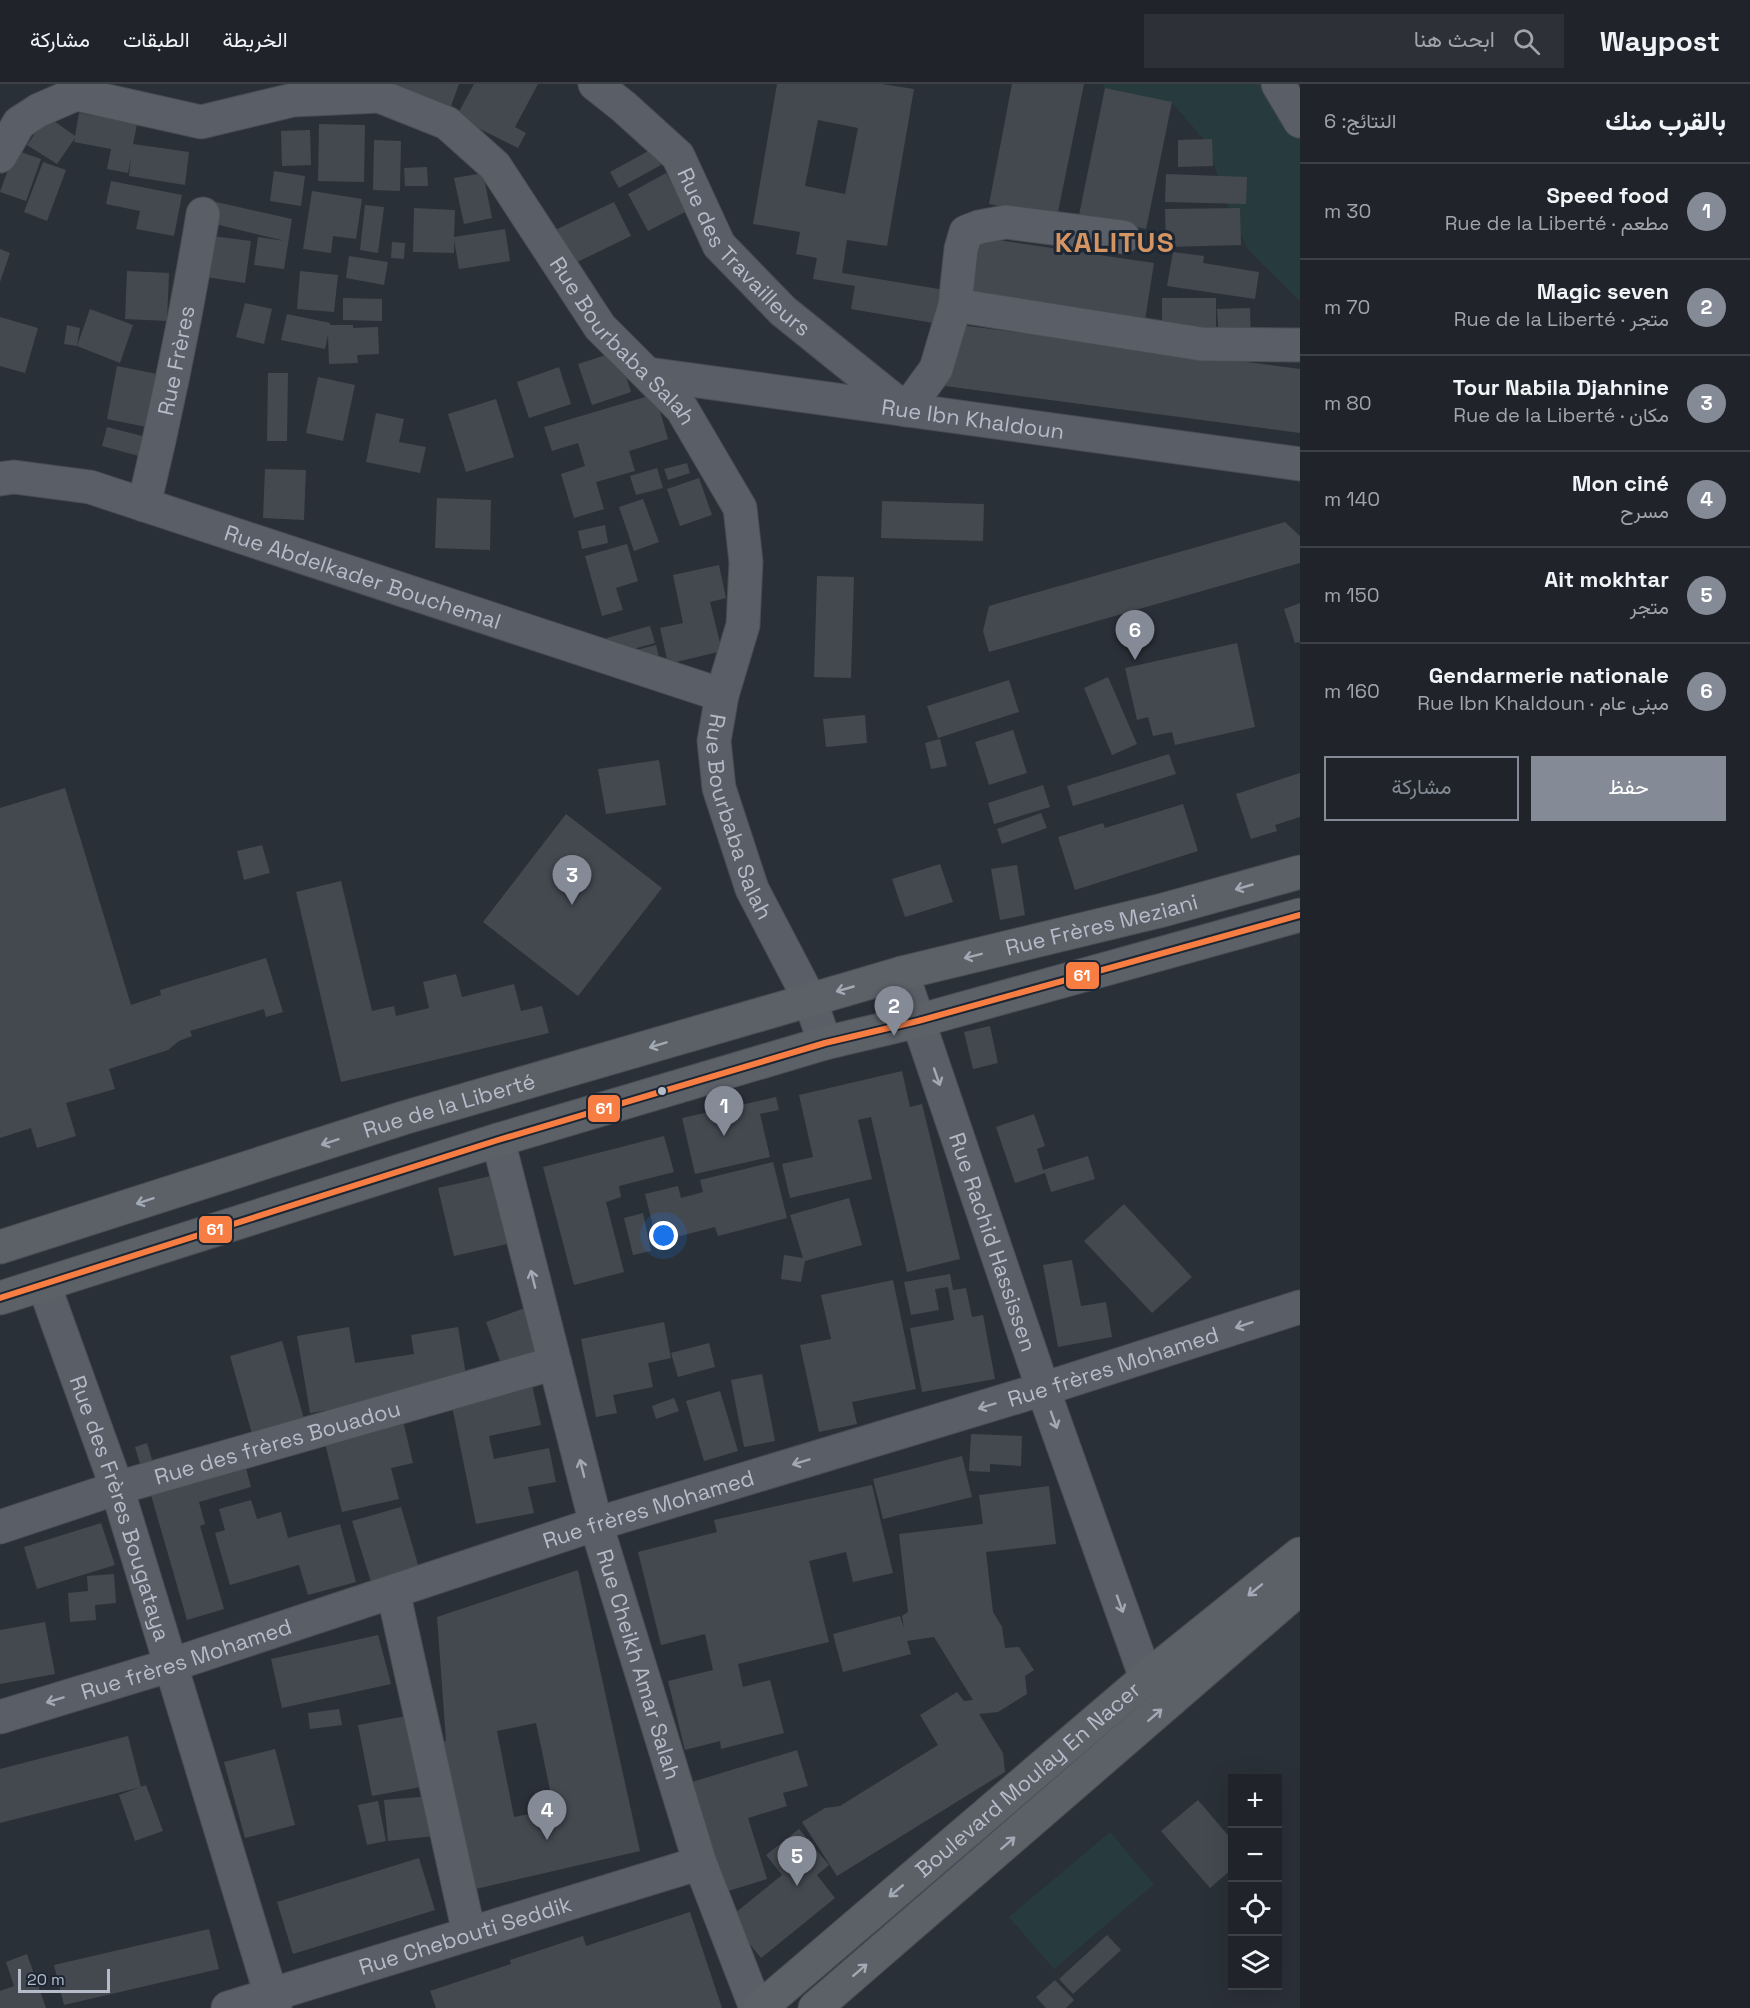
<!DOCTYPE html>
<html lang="ar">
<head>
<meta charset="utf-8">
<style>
  body { margin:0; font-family:"Space Grotesk",Vazirmatn,sans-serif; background:#2d3036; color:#f1f3f6; direction:rtl }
  .controls { position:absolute; right:18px; bottom:18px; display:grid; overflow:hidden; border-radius:0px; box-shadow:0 6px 24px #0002 }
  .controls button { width:54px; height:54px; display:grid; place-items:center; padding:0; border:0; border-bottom:2px solid #3d4147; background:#20242a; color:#f1f3f6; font:30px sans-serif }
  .scale { position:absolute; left:18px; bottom:15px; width:92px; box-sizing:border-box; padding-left:6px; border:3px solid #b4bcc9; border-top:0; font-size:16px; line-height:21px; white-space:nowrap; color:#b4bcc9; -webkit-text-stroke:4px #1d2633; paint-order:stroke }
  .you { position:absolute; left:664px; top:1152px; width:21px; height:21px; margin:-15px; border:4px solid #fff; border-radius:50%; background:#1a73e8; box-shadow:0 0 0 9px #1a73e833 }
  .badge { display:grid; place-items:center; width:39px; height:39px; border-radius:50%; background:#848b96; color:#fff; font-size:20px; font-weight:700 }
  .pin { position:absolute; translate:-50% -50px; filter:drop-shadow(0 2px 3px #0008) }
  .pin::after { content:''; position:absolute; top:32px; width:21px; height:18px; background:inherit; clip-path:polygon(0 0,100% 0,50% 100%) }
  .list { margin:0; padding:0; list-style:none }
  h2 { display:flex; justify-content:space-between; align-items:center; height:78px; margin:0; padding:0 24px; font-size:26px }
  h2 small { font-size:20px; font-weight:400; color:#a2a4a8 }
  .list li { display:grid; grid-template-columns:39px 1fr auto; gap:18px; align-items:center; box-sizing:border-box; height:96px; padding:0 24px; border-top:2px solid #3d4147 }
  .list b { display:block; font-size:22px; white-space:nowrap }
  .list p { margin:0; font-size:20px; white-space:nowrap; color:#a2a4a8 }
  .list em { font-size:20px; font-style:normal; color:#a2a4a8 }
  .actions { display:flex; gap:12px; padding:18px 24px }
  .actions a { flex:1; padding:14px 0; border:2px solid #848b96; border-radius:0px; text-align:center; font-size:21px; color:#848b96 }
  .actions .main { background:#848b96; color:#fff }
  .icon { flex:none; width:33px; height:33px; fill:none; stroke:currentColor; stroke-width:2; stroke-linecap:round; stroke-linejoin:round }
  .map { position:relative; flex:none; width:1300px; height:1924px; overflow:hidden; direction:ltr }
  header { display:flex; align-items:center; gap:36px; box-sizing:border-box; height:84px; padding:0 30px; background:#20242a; border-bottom:2px solid #3d4147 }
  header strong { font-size:28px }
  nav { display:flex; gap:33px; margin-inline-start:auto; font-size:21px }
  .search { width:420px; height:54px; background:#2d3036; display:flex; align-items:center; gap:15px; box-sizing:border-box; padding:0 21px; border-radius:0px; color:#a2a4a8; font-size:22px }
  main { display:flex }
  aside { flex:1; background:#20242a }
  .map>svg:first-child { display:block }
  .green { fill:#273a3e }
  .building { fill:#444950; fill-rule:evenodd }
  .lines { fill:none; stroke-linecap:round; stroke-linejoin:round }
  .minor-casing { stroke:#484c53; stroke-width:35 }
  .major-casing { stroke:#484c55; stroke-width:35 }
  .minor { stroke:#5a5e66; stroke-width:33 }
  .major { stroke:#5c6168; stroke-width:33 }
  .bus-1-casing { stroke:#1d2633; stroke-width:10 }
  .bus-1 { stroke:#f77d43; stroke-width:6 }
  .oneway { stroke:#a2aab6 }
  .oneway2 { stroke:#a2a9b5 }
  .bus-dot { fill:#b4bcc9; stroke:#1d2633; stroke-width:2 }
  .labels { text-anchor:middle; stroke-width:6; stroke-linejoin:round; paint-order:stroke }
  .street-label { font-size:22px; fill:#b4bcc9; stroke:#1d2633 }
  .district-label { font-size:28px; font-weight:bold; letter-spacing:1.5px; fill:#d59563; stroke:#1d2633 }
  .line-badge { stroke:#1d2633; stroke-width:2 }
  .badge-label { font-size:16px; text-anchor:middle; font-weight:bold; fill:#fff }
</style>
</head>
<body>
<header>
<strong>Waypost</strong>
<div class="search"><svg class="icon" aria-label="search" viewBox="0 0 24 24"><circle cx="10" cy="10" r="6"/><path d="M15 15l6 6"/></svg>ابحث هنا</div>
<nav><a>الخريطة</a><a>الطبقات</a><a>مشاركة</a></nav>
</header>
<main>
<aside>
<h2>بالقرب منك<small>النتائج: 6</small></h2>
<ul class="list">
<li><span class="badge">1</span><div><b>Speed food</b><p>مطعم · Rue de la Liberté</p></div><em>30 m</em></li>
<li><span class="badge">2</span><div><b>Magic seven</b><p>متجر · Rue de la Liberté</p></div><em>70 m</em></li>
<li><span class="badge">3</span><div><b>Tour Nabila Djahnine</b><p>مكان · Rue de la Liberté</p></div><em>80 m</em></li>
<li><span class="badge">4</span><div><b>Mon ciné</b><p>مسرح</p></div><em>140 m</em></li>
<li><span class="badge">5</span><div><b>Ait mokhtar</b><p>متجر</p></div><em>150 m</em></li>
<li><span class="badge">6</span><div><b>Gendarmerie nationale</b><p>مبنى عام · Rue Ibn Khaldoun</p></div><em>160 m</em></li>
</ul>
<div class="actions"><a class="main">حفظ</a><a>مشاركة</a></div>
</aside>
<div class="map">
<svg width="1300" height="1924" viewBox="0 0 1300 1924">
  <rect width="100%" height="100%" fill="#2a3038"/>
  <path class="green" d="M1102,0H1300V217L1248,165L1232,133L1207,59L1172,19L1105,4Z
    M1110,1748L1154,1800L1054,1885L1009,1833Z"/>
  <path class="building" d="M389,0H459L451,22Z
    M474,0H538L515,43L526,49L518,64L456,33Z
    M777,0H882L914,5L887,162L847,156L842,189L945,206L939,240L851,225L855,202L813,195L817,174L796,170L800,148L753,140ZM818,36L858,44L845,110L805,102Z
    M1012,0H1084L1057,133L989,120Z
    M1105,4L1172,18L1146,145L1079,131Z
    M79,29L137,40L133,60L189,68L185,101L129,92L131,74L128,89L107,85L111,65L74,58L75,54L57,80L27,61L47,32L75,52Z
    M319,40L365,41L364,98L318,97Z
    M310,46L311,81L282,82L281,47Z
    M1212,55L1213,82L1178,83V56Z
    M374,56L401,57L400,107L373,106Z
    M652,65L661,81L619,104L610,88Z
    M15,66L41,75L26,117L0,108Z
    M43,78L66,86L47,137L24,128Z
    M427,83L428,102H405L404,84Z
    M274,87L305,92L301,122L270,117Z
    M483,89L492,134L464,140L454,94Z
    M666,89L687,127L648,147L628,110Z
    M1166,90L1247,93L1246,120L1165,118Z
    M111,97L182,111L174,152L136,145L140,127L106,120Z
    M312,107L362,115L356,155L333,152L331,169L303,165Z
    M212,117L292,135L284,185L254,181L258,153L285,157L207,138Z
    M614,118L631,152L569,182L553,147Z
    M365,121L384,123L378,169L360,166Z
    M414,124L455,126L454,153L505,145L510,177L459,185L454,156V169L413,168Z
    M1240,124L1241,161L1166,163L1165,125Z
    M212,152L251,157L245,199L206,193Z
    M970,152L1154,179L1144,242L961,215Z
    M392,158L405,159L404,175L391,174Z
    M0,165L10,169L0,198Z
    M1173,168L1204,172L1203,179L1259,188L1255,215L1167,202Z
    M349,172L388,178L384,201L346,194Z
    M127,187L169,189L167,237L125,235Z
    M300,187L338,191L334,228L297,225Z
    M343,214L382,215V237L343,236Z
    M1162,214H1216V249H1162Z
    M245,219L272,225L264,260L236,253Z
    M1250,224L1251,255L1219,256L1217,225Z
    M90,225L133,241L120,279L77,262L64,260L67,241L80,244L77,262Z
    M287,230L330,239V241H353V244L378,243L379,270L357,271L358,279L329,280L328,251L325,265L281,256Z
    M0,233L38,244L25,289L0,282Z
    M953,240L1300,285V349L945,302Z
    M618,267L631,308L592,321L578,280Z
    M117,282L162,291L151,344L107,335Z
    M559,283L571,320L529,334L517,298Z
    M268,289H288L287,357H267Z
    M318,293L355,301L343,357L306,349Z
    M655,310L668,355L629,367L635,387L596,398L604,425L574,434L561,390L585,382L578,359L552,367L544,343Z
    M496,315L514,373L466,388L448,330Z
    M376,329L404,335L399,358L426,363L420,389L366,378Z
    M107,343L150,354L146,374L102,362Z
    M687,379L690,389L668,396L664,385Z
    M657,384L663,404L636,411L630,392Z
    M265,385L306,386L304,436L263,434Z
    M699,394L712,431L680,442L667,405Z
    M437,414L491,416L490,466L435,464Z
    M643,415L659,458L634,467L619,423Z
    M882,417L984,420L983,457L881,454Z
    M1285,438L1300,452V479L989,568L983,547L989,522Z
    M605,441L608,459L582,465L578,447Z
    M627,460L638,497L616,504L623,526L602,532L585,472Z
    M719,481L726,514L710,518L722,567L668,580L660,544L683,539L673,491Z
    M817,492L854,493L851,594L814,593Z
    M1300,519V558L1295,559L1284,525Z
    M650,542L655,559L612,571L607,554Z
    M1237,559L1255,643L1175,661L1172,648L1153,652L1148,633L1137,636L1125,584Z
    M656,561L660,577L636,566Z
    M1108,593L1137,660L1112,671L1084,604Z
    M1009,596L1019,628L938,654L927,622Z
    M865,631L867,659L826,663L823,635Z
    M1013,646L1027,689L989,701L975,658Z
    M940,655L947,682L931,685L925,659Z
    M1169,670L1176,690L1073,722L1067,702Z
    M659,676L666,721L606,730L598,685Z
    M1300,689V733L1275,741L1277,747L1251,755L1236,710Z
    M1043,701L1050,723L994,740L988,719Z
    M65,704L131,921L161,911L160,906L266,874L283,928L266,933L264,925L190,947L192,952L179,957L168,966L109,985L115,1005L66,1019L76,1052L37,1064L31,1044L0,1054V724Z
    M1183,720L1198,767L1075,806L1058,753L1103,739L1105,744Z
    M1041,729L1047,744L1002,760L997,745Z
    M566,730L662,804L578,912L483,838Z
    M262,761L270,789L244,796L237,767Z
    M940,780L953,818L905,833L892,795Z
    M1017,781L1025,831L1000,836L991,785Z
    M341,797L372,927L394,922L396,932L429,924L423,898L456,890L462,913L514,900L521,927L542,922L549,949L341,998L296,808Z
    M990,942L998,979L973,985L964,948Z
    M902,987L910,1023L922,1020L960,1175L907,1188L871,1033L858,1036L872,1095L790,1114L782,1080L813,1073L799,1011Z
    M776,1013L779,1026L760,1030L770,1073L695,1090L682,1034Z
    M1034,1030L1045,1062L1037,1065L1043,1086L1088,1072L1095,1095L1051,1108L1045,1089L1015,1099L996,1043Z
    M664,1052L674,1088L619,1102L621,1113L606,1118L624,1188L574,1201L543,1083Z
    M773,1078L787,1134L718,1152L715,1143L657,1158L645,1110L678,1102L681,1114L703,1108L700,1096Z
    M491,1092L507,1160L454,1172L438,1104Z
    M849,1114L862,1161L805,1177L801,1198L781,1195L784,1171L803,1174L790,1131Z
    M1124,1120L1192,1193L1152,1229L1084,1157Z
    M643,1129L651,1167L633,1171L624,1134Z
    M1072,1176L1081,1222L1106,1218L1112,1253L1058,1263L1043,1181Z
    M950,1190L953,1206L966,1204L972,1233L983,1231L995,1295L922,1308L910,1244L954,1236L948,1203L935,1205L939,1226L911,1231L904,1198Z
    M893,1196L916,1305L852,1318L857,1340L819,1348L800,1261L831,1255L821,1211Z
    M525,1224L540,1267L501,1280L486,1238Z
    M664,1238L671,1274L648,1279L653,1303L613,1311L617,1329L596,1333L581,1255Z
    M349,1243L355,1279L414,1270L411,1251L458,1243L468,1303L310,1329L297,1252Z
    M282,1257L308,1349L256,1364L230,1272Z
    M709,1259L715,1283L678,1293L671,1269Z
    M762,1290L775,1357L744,1363L731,1296Z
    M532,1301L541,1341L489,1352L494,1375L549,1364L556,1398L528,1403L534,1429L476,1440L451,1317Z
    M720,1307L738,1367L704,1377L686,1317Z
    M674,1314L679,1327L656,1335L652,1322Z
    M403,1337L413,1379L391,1384L399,1415L342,1428L324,1355Z
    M971,1350L1022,1352L1021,1382L990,1380V1388L969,1387Z
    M147,1359L156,1389L144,1393L135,1363Z
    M962,1372L972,1413L883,1435L873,1395Z
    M246,1384L251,1403L199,1418L205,1440L200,1442L224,1525L187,1536L151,1411Z
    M872,1401L893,1489L853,1498L846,1468L809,1477L829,1558L738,1580L743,1603L770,1596L784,1649L721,1665L720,1657L685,1666L668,1597L713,1586L705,1550L661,1561L638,1468L717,1448L714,1436Z
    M1049,1402L1056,1460L986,1468L993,1528L1002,1543L1005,1564L1019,1563L1034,1586L1025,1592L1027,1610L998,1628L979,1630L1003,1669L1005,1688L837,1792L802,1738L825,1724L840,1722L938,1661L920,1631L957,1608L964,1617L973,1616L934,1553L907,1557L911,1570L843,1588L833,1550L900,1532L904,1544L902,1532L908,1528L899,1450L983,1440L979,1411Z
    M251,1416L257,1435L281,1428L288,1454L340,1440L356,1498L308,1511L299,1481L230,1501L215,1449L225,1446L219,1425Z
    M401,1423L419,1484L371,1498L352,1437Z
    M101,1439L115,1481L37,1505L24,1463Z
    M578,1486L640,1767L463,1808L437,1659L446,1657L437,1533ZM536,1639L554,1725L514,1733L497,1647Z
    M114,1490L116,1519L95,1521L96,1536L70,1538L68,1509L88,1507L87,1492Z
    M45,1538L55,1590L0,1600V1546Z
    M378,1551L391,1600L282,1624L271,1575Z
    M339,1625L342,1641L310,1645L308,1629Z
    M412,1631L426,1702L372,1712L358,1641Z
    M128,1652L141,1703L0,1739V1685Z
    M275,1665L295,1741L245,1754L224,1678Z
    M797,1666L808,1702L783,1709L787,1722L748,1734L767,1795L725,1808L692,1698Z
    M146,1701L163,1747L135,1757L119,1711Z
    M431,1712L435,1752L388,1757L384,1716Z
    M1198,1716L1232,1756V1785L1210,1804L1161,1747Z
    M378,1717L386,1757L367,1761L358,1721Z
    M799,1745L829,1781L817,1791L835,1814L761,1874L729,1834L782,1791L766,1771Z
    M419,1774L435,1826L293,1870L277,1818Z
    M690,1828L722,1924H436L430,1907L511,1880L510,1876L583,1852L586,1862Z
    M209,1845L219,1885L64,1921L54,1881Z
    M1107,1851L1121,1866L1073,1910L1059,1895Z
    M27,1870L46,1924H0V1907L14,1902L6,1878Z
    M1055,1896L1074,1916L1066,1924H1046L1036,1913Z"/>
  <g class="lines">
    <g class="minor-casing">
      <g id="minor">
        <path id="s1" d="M595,0L624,23L678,72L719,161L783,227L906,326L936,285L955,221L961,165L966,148L979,143L1006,138L1123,153"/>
        <path d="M1278,0L1300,37"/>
        <path id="s2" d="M0,72L19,39L39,26L76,10L201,38L293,16L379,12L447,39L495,82L600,243L682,325L740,424L746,478L743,541L722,611L714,657L719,704L752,805L810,916L825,959"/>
        <path d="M955,221L1201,260L1300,261"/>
        <path id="s3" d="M648,290L1300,380"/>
        <path id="s4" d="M0,395L14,393L90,403L722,611"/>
        <path id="s5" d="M144,421C167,325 187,228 203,130"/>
        <path id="s6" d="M902,889L1043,1305L1146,1594"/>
        <path id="s7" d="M498,1056L596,1440L700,1779L756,1924"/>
        <path id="s8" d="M44,1201L117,1404L275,1924"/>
        <path id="s9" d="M0,1443L117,1404L555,1279"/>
        <path d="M393,1507L469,1849"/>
        <path id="s10" d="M0,1633L171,1581L596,1440L1043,1305L1300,1223"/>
        <path id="s11" d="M228,1924L700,1779"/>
      </g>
    </g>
    <g class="major-casing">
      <g id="major">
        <path id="s12" d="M0,1163L403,1034L810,916L902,889L1163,826L1300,788"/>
        <path d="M0,1214L498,1056L825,959L918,937L1300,831"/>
        <path id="s13" d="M760,1924L1146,1594L1300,1470"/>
        <path d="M815,1924L1300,1504"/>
      </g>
    </g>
    <use href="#minor" class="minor"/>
    <use href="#major" class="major"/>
    <g class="bus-1-casing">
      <path id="bus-1" d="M0,1214L498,1056L825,959L918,937L1300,831"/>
    </g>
    <use href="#bus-1" class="bus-1"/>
  </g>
  <defs><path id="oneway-shaft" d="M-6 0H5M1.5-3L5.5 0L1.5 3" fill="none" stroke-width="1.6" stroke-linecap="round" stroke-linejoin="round" transform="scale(1.5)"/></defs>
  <g class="oneway">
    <use href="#oneway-shaft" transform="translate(1244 803) rotate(164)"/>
    <use href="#oneway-shaft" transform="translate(973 872) rotate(166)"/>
    <use href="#oneway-shaft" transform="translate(845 905) rotate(164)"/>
    <use href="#oneway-shaft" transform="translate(658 961) rotate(163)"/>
    <use href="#oneway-shaft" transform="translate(330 1058) rotate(162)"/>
    <use href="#oneway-shaft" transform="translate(145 1117) rotate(162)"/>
    <use href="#oneway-shaft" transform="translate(1255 1506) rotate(141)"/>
    <use href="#oneway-shaft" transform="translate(1155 1631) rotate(-41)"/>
    <use href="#oneway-shaft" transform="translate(1008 1759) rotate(-41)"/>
    <use href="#oneway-shaft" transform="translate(896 1807) rotate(140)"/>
    <use href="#oneway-shaft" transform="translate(860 1886) rotate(-41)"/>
  </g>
  <g class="oneway2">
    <use href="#oneway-shaft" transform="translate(937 993) rotate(71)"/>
    <use href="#oneway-shaft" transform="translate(533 1195) rotate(-104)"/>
    <use href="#oneway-shaft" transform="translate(1244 1241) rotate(162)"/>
    <use href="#oneway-shaft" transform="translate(987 1322) rotate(163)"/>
    <use href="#oneway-shaft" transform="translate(1054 1336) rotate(70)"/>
    <use href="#oneway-shaft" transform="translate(801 1378) rotate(163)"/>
    <use href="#oneway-shaft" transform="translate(582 1384) rotate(-104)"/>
    <use href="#oneway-shaft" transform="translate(1120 1520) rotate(70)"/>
    <use href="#oneway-shaft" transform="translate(55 1616) rotate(163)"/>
  </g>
  <circle class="bus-dot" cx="662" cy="1007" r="5"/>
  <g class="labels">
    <g class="street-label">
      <text dy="8" stroke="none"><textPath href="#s1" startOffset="228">Rue des Travailleurs</textPath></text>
      <text dy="8" stroke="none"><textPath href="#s2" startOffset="766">Rue Bourbaba Salah</textPath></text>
      <text dy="8" stroke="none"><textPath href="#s5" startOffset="148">Rue Frères</textPath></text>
      <text dy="8" stroke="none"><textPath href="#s3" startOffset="328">Rue Ibn Khaldoun</textPath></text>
      <text dy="8" stroke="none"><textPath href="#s4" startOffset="378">Rue Abdelkader Bouchemal</textPath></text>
      <text dy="8" stroke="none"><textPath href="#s2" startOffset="1288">Rue Bourbaba Salah</textPath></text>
      <text dy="8" stroke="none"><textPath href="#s12" startOffset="1148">Rue Frères Meziani</textPath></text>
      <text dy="8" stroke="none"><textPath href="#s12" startOffset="471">Rue de la Liberté</textPath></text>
      <text dy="8" stroke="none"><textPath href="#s6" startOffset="284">Rue Rachid Hassissen</textPath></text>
      <text dy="8" stroke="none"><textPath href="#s10" startOffset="1167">Rue frères Mohamed</textPath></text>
      <text dy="8" stroke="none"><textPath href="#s9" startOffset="290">Rue des frères Bouadou</textPath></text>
      <text dy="8" stroke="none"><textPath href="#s8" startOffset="236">Rue des Frères Bougataya</textPath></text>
      <text dy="8" stroke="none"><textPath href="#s10" startOffset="681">Rue frères Mohamed</textPath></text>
      <text dy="8" stroke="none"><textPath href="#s10" startOffset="195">Rue frères Mohamed</textPath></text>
      <text dy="8" stroke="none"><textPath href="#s7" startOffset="543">Rue Cheikh Amar Salah</textPath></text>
      <text dy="8" stroke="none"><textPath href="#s13" startOffset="352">Boulevard Moulay En Nacer</textPath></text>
      <text dy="8" stroke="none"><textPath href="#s11" startOffset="248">Rue Chebouti Seddik</textPath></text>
    </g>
    <g class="district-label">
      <text x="1115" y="168">KALITUS</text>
    </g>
  </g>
  <g class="line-badge">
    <rect x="1065" y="877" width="35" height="29" rx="6" fill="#f77d43"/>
    <rect x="587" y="1010" width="34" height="29" rx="6" fill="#f77d43"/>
    <rect x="198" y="1131" width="35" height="29" rx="6" fill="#f77d43"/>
  </g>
  <g class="badge-label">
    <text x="1082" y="897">61</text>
    <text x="604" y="1030">61</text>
    <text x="215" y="1151">61</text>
  </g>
</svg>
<div class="controls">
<button>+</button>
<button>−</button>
<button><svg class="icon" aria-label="locate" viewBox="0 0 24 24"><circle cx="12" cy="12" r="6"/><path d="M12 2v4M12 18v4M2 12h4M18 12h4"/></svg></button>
<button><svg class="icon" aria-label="layers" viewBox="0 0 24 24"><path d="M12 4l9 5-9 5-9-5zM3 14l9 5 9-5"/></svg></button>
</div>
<div class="scale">20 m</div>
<div class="you"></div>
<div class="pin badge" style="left:724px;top:1052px">1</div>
<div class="pin badge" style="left:894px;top:952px">2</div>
<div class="pin badge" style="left:572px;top:821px">3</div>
<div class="pin badge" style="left:547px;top:1756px">4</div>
<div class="pin badge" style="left:797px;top:1802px">5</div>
<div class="pin badge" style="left:1135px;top:576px">6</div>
</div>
</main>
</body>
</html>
